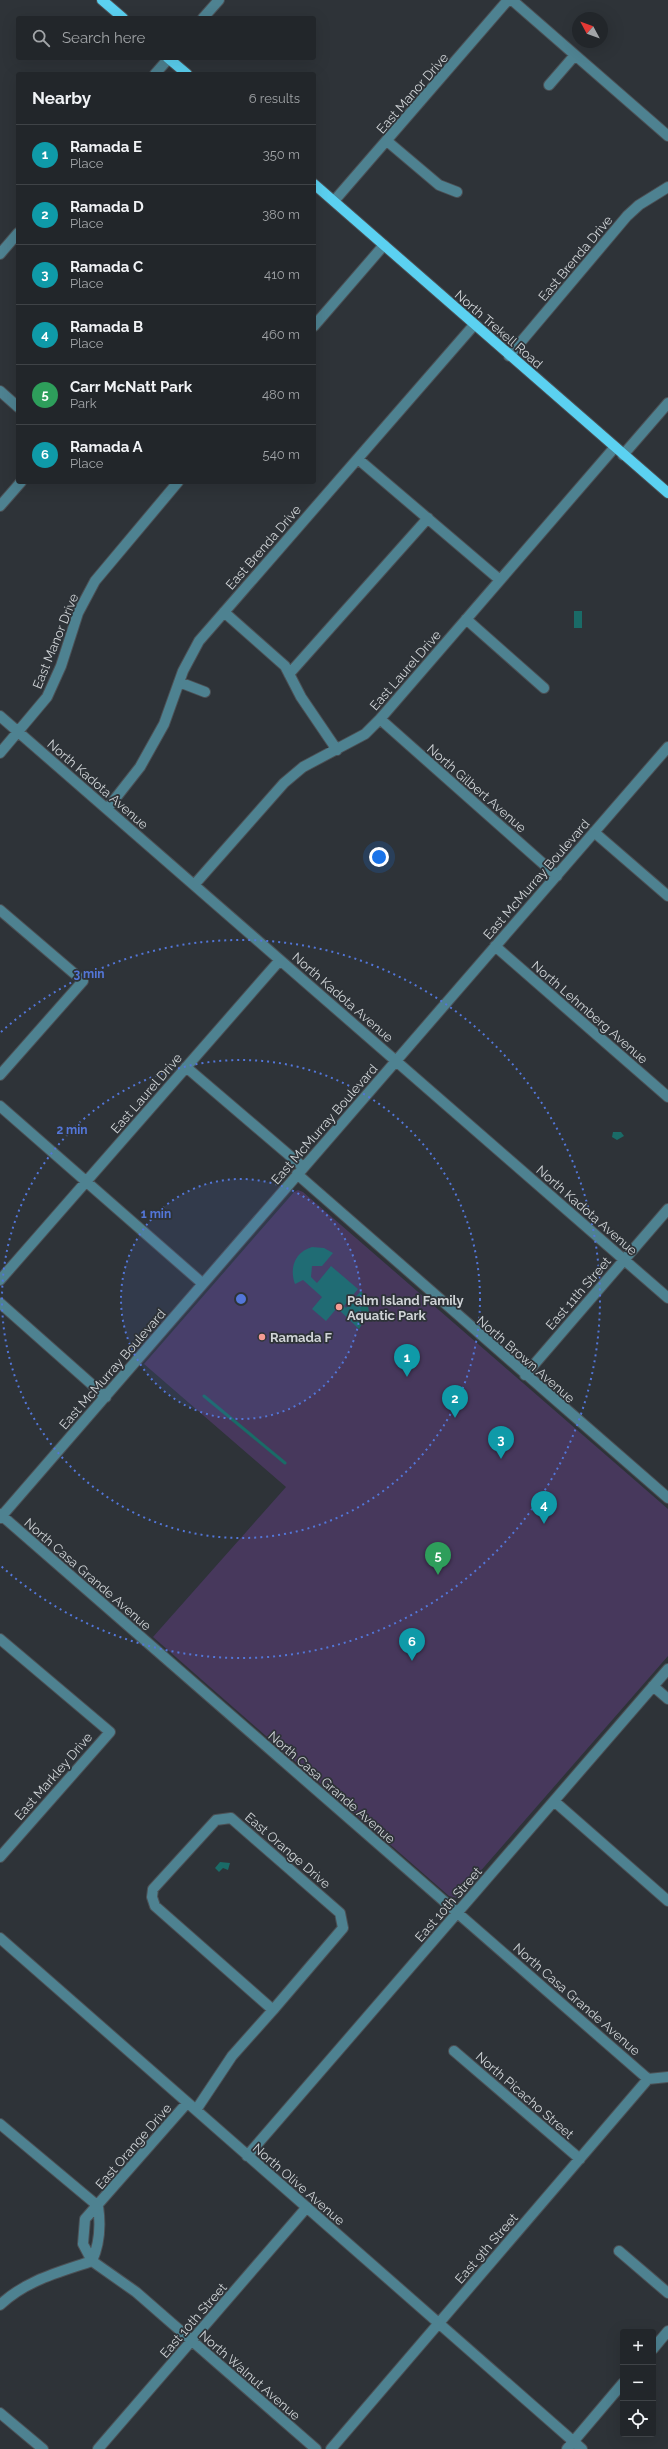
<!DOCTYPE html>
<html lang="en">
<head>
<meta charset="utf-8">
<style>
  body { margin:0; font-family:Raleway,sans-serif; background:#2e3236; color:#f1f3f6 }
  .controls { position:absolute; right:12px; bottom:12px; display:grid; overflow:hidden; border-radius:4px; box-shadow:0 4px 16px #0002 }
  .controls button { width:36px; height:36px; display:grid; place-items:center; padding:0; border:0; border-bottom:1px solid #3f4347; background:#22262a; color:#f1f3f6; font:20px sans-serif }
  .compass { position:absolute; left:572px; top:12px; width:36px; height:36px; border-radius:50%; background:#22262a; box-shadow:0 4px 16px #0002; rotate:311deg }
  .you { position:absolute; left:379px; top:857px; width:14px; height:14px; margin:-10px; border:3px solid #fff; border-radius:50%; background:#1a73e8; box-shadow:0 0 0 6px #1a73e833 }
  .badge { display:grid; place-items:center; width:26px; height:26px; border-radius:50%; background:#0b8043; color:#fff; font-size:13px; font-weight:700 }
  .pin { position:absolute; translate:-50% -33px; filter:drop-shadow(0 1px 2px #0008) }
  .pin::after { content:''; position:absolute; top:21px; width:14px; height:12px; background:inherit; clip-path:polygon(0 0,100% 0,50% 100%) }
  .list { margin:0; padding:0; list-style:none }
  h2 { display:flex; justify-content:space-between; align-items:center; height:52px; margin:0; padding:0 16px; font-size:17px }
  h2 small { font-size:13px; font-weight:400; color:#a2a5a8 }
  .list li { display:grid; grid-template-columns:26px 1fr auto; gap:12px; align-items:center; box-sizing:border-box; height:60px; padding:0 16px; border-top:1px solid #3f4347 }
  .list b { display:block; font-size:15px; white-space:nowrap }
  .list p { margin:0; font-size:13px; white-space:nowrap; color:#a2a5a8 }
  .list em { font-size:13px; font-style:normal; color:#a2a5a8 }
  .icon { flex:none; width:22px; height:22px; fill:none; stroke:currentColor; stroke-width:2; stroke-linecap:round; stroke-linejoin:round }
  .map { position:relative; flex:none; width:668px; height:2449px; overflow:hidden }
  .search { position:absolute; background:#22262a; box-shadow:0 4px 16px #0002; left:16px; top:16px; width:300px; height:44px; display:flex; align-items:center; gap:10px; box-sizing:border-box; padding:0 14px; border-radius:4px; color:#a2a5a8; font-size:15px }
  .panel { position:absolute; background:#22262a; box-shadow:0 4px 16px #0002; left:16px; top:72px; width:300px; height:412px; border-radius:4px }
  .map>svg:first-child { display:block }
  .green { fill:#47385c }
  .water { fill:#1a6b67 }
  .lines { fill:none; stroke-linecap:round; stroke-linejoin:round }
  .stream { stroke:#1a6b67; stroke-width:3 }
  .minor-casing { stroke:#4b5055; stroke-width:12 }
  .major-casing { stroke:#4b5055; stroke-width:12 }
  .minor { stroke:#4e8291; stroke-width:10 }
  .major { stroke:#5bd1f1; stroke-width:10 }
  .ring { fill:none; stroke:#5376d8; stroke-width:2; stroke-dasharray:2 4 }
  .poi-dot { fill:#f59c93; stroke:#2e3338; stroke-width:1.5 }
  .labels { text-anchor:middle; stroke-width:3.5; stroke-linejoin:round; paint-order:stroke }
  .street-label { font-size:13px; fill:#d0d4d7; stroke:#2e3338 }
  .poi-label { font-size:13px; font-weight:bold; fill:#d0d4d7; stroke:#2e3338; text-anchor:start }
  .centre { fill:#5376d8; stroke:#2e3338; stroke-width:2 }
  .ring-label { font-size:12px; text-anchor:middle; font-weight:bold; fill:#5376d8; stroke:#2e3338; stroke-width:3.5; stroke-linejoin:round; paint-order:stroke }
</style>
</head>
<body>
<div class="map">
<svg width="668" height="2449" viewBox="0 0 668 2449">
  <rect width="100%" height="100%" fill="#2e3338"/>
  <path class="green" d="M298,1190L303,1192L668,1509V1656L457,1898L449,1896L153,1637L286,1487L144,1364L294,1192Z"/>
  <path class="water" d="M574,611H582V628H574Z
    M613,1132H621L624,1136L617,1140L612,1137Z
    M312,1247L324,1248L333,1253L322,1266H312L311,1277L317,1283L331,1266L358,1289L344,1306L346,1308L361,1291L367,1300L369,1312L359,1329L337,1308L326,1321L312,1309L322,1297L303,1280L295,1284C289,1268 295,1252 312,1247Z
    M220,1862L230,1863L228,1870L223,1868L219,1872L215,1868Z"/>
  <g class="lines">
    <path class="stream" d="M204,1396L285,1463"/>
    <g class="minor-casing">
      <path id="minor" d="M512,0L668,136
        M203,18L219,0
        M155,74L169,58
        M549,85L575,55
        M387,141L439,185L457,192
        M334,201L508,0
        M0,254L18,233
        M314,326L384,245
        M509,356L627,216L639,205L668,187
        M0,391L18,407
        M623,455L668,403
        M358,459L500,580
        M0,506L21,482
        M224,612L285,666L301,697L337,750
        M466,619L544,688
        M289,674L428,518
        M179,682L205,692
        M0,716L668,1298
        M380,719L557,876
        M0,753L47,697L61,666L78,613L95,581L178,482
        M107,809L140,767L164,724L183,671L199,641L474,325
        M594,832L668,896
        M194,885L284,783L303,767L365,734L380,719L615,447
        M0,910L83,981L0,1075
        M495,946L668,1097
        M186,1067L303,1167
        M0,1106L202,1283
        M297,1174L668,1498
        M0,1280L280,960
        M0,1303L106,1397
        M525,1375L668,1209
        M0,1514L648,2079
        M0,1518L668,747
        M0,1639L110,1732L0,1857
        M653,1686L668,1699
        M554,1801L668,1901
        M231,1818L340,1913L343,1928L273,2010L155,1906L152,1897L153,1889L216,1820Z
        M0,1938L582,2449
        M454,2051L580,2159
        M187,2103L85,2219L83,2244L92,2261L136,2292L316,2449
        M196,2110L232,2056L273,2010
        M0,2124L98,2206
        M247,2156L668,1669
        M619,2251L668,2293
        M92,2261C100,2243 101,2226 98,2206
        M0,2305C26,2280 60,2272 92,2261
        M653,2349L668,2331
        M0,2413L43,2449
        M98,2449L307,2207
        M331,2449L648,2079L668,2077
        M567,2449L623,2383"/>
    </g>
    <g class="major-casing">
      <path id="major" d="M102,0L123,18
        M168,58L187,74
        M314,184L668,493"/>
    </g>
    <use href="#minor" class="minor"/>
    <use href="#major" class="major"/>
  </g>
  <circle cx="241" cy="1299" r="120" fill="#5376d8" fill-opacity=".12"/>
  <g class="ring">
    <circle cx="241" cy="1299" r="120"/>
    <circle cx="241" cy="1299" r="239"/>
    <path d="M1 1032A359 359 0 1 1 1 1566"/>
  </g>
  <g class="poi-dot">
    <circle cx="339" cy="1307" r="4"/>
    <circle cx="262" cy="1337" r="4"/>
  </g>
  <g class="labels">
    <g class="street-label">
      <text transform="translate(412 93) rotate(-49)" y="5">East Manor Drive</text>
      <text transform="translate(575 258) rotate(-50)" y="5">East Brenda Drive</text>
      <text transform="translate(499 329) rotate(41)" y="5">North Trekell Road</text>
      <text transform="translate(263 547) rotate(-49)" y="5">East Brenda Drive</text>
      <text transform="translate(55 641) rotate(-68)" y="5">East Manor Drive</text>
      <text transform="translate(405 670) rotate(-49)" y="5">East Laurel Drive</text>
      <text transform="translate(98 784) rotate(41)" y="5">North Kadota Avenue</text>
      <text transform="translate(477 788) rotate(41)" y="5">North Gilbert Avenue</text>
      <text transform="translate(536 879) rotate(-49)" y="5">East McMurray Boulevard</text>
      <text transform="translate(343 997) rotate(41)" y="5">North Kadota Avenue</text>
      <text transform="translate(590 1012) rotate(41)" y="5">North Lehmberg Avenue</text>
      <text transform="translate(146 1093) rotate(-49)" y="5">East Laurel Drive</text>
      <text transform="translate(324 1124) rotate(-49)" y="5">East McMurray Boulevard</text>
      <text transform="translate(587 1210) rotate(41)" y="5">North Kadota Avenue</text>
      <text transform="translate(578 1293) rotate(-49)" y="5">East 11th Street</text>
      <text transform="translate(526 1359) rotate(41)" y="5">North Brown Avenue</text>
      <text transform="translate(112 1369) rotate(-49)" y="5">East McMurray Boulevard</text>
      <text transform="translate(88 1574) rotate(41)" y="5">North Casa Grande Avenue</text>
      <text transform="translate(53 1776) rotate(-49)" y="5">East Markley Drive</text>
      <text transform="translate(332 1787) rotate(41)" y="5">North Casa Grande Avenue</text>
      <text transform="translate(288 1850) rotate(41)" y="5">East Orange Drive</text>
      <text transform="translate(448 1904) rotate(-49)" y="5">East 10th Street</text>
      <text transform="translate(577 1999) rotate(41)" y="5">North Casa Grande Avenue</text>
      <text transform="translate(525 2095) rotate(41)" y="5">North Picacho Street</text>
      <text transform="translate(133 2146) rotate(-49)" y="5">East Orange Drive</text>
      <text transform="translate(299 2184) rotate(41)" y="5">North Olive Avenue</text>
      <text transform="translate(486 2248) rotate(-49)" y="5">East 9th Street</text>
      <text transform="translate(193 2320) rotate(-49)" y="5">East 10th Street</text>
      <text transform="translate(250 2375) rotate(41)" y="5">North Walnut Avenue</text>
    </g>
    <g class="poi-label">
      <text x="347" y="1305">Palm Island Family<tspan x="347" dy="15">Aquatic Park</tspan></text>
      <text x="270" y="1342">Ramada F</text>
    </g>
  </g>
  <circle cx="241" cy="1299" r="6" class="centre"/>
  <g class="ring-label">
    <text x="89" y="978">3 min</text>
    <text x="72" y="1134">2 min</text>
    <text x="156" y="1218">1 min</text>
  </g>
</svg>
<div class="controls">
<button>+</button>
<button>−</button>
<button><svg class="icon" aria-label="locate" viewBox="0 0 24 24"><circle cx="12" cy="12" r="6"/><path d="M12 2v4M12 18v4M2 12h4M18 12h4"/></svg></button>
</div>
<svg class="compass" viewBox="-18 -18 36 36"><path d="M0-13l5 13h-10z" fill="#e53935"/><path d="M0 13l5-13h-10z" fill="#a2a5a8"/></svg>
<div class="you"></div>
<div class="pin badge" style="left:407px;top:1377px;background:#0f9aa8">1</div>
<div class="pin badge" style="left:455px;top:1418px;background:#0f9aa8">2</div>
<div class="pin badge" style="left:501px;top:1459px;background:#0f9aa8">3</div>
<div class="pin badge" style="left:544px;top:1524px;background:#0f9aa8">4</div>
<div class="pin badge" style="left:438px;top:1575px;background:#2e9e5b">5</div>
<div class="pin badge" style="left:412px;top:1661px;background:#0f9aa8">6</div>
<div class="search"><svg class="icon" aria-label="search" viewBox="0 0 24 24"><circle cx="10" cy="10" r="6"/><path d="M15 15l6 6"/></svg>Search here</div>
<section class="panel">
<h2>Nearby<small>6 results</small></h2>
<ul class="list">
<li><span class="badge" style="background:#0f9aa8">1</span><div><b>Ramada E</b><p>Place</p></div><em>350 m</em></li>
<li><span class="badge" style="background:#0f9aa8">2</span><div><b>Ramada D</b><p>Place</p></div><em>380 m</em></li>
<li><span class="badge" style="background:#0f9aa8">3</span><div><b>Ramada C</b><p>Place</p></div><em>410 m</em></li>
<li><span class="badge" style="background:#0f9aa8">4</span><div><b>Ramada B</b><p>Place</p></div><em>460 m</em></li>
<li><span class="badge" style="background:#2e9e5b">5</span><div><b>Carr McNatt Park</b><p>Park</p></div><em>480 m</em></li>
<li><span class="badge" style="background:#0f9aa8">6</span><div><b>Ramada A</b><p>Place</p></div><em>540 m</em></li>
</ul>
</section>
</div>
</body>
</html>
